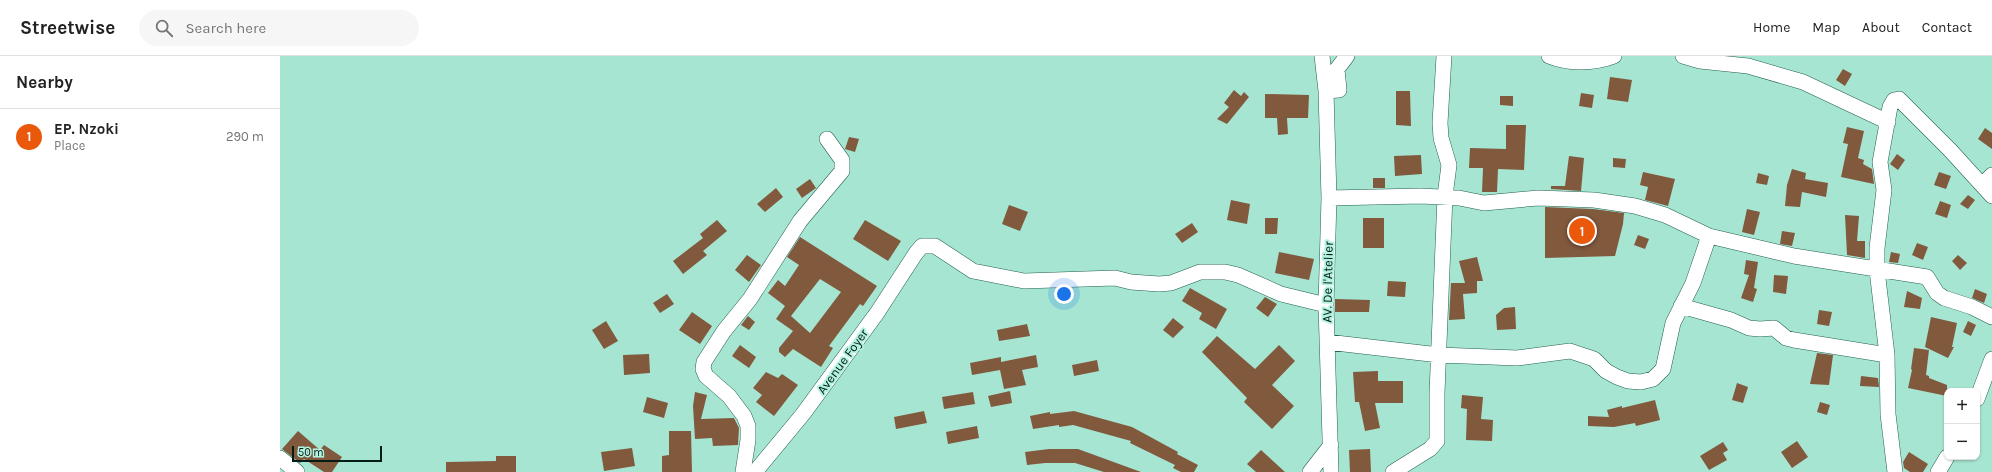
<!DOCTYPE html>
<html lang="en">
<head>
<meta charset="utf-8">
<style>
  body { margin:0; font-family:Karla,sans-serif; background:#f6f6f6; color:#222 }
  .controls { position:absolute; right:12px; bottom:12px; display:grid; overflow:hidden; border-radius:8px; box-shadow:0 1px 3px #0004 }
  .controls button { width:36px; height:36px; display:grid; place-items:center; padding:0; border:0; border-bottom:1px solid #e0e0e0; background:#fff; color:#222; font:20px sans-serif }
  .scale { position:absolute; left:12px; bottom:10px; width:90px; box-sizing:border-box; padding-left:4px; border:2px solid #031c16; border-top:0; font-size:11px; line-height:14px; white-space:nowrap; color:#031c16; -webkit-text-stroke:3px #b4f2e0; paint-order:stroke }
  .you { position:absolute; left:784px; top:238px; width:14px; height:14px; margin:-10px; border:3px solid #fff; border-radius:50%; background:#1a73e8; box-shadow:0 0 0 6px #1a73e833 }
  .badge { display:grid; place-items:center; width:26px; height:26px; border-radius:50%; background:#ea580c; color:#fff; font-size:13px; font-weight:700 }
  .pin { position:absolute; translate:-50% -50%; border:2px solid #fff; box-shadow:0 1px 4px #0006 }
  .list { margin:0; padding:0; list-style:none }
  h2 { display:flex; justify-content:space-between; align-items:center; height:52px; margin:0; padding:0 16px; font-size:17px }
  h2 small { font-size:13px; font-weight:400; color:#767676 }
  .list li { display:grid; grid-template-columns:26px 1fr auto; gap:12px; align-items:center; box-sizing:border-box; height:56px; padding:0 16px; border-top:1px solid #e0e0e0 }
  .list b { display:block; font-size:15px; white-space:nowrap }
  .list p { margin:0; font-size:13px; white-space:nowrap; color:#767676 }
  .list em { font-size:13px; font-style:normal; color:#767676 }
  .icon { flex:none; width:22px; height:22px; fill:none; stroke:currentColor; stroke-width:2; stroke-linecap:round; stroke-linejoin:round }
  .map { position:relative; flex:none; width:1712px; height:416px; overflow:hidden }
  header { display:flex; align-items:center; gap:24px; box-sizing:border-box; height:56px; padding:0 20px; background:#fff; border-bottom:1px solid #e0e0e0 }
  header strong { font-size:19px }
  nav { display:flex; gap:22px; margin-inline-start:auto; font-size:14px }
  .search { width:280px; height:36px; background:#f6f6f6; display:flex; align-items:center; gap:10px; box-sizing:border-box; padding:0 14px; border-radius:22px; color:#767676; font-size:15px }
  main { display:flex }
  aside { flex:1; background:#fff }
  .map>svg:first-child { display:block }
  .building { fill:#81593d; fill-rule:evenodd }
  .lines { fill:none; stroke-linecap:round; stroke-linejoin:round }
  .minor-casing { stroke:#226051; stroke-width:16 }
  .minor { stroke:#fff; stroke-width:15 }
  .labels { text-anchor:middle; stroke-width:4; stroke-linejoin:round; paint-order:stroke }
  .street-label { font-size:13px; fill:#031c16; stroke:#b4f2e0 }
</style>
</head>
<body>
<header>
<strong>Streetwise</strong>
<div class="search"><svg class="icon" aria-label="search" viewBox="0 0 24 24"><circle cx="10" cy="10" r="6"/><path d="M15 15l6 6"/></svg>Search here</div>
<nav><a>Home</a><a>Map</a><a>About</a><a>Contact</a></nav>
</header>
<main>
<aside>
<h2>Nearby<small></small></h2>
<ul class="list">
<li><span class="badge">1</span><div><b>EP. Nzoki</b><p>Place</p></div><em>290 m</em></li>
</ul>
</aside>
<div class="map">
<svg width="1712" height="416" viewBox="0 0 1712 416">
  <rect width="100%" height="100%" fill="#a7e5d3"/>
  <path class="building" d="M1563,13L1572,18L1565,30L1556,24Z
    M1330,21L1352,24L1348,46L1327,43Z
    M954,34L961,40L964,36L969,41L947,68L937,63L949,51L944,47Z
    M1116,35H1130L1131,70L1116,69Z
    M1301,37L1314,39L1312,52L1299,50Z
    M985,38L1029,39L1028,62H1007L1008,78L998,79L997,62H985Z
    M1220,40H1233V50L1220,49Z
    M1226,69H1246L1244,114L1218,113L1217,136H1202L1203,112H1189L1190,92L1226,93Z
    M1567,71L1584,75L1578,102L1584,104L1583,108L1592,113L1594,128L1561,121L1568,88L1563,87Z
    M1705,72L1712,77V93L1698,83Z
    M569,81L579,83L575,96L565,93Z
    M1617,98L1625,104L1618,114L1610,108Z
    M1141,99L1142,118L1115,120L1114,100Z
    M1289,100L1304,102L1301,135L1271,133V130H1285Z
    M1333,102L1346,103L1345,112L1333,111Z
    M1512,113L1526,117L1525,123L1548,127L1546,141L1522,136L1520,151L1505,150L1507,129Z
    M1363,116L1395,123L1388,150L1365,144L1368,131L1360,129Z
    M1659,116L1671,120L1666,133L1654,129Z
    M1478,117L1489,120L1487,129L1476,127Z
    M1093,122H1105V132H1093Z
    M530,123L536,132L522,142L516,133Z
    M496,132L503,141L485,156L477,148Z
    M1688,139L1695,144L1688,153L1680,148Z
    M951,144L970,148L967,168L947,164Z
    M1660,145L1671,149L1667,162L1655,158Z
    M729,149L748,156L740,175L722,168Z
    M1265,151L1313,153L1344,157L1343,168L1335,200L1265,202Z
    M1467,153L1480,156L1474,179L1462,176Z
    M1565,159L1579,160L1577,185H1585V202L1567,199Z
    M985,162H998L997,178H985Z
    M1083,162H1104V192H1083Z
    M437,164L447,175L423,195L427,199L403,218L393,205L423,182L420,178Z
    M585,164L621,185L608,205L573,183Z
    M912,167L918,176L902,187L895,178Z
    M1502,175L1515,177L1512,190L1500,188Z
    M1358,179L1369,183L1365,193L1354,189Z
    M520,181L597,230L583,250L580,248L549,290L553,292L541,311L513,293L505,301L499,296V292L513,275L496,263L505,250L488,237L498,224L505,230L519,209L507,201ZM540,223L561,236L530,277L511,260Z
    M1637,187L1648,191L1643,204L1632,199Z
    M999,196L1034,203L1029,224L995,217Z
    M1611,196L1620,198L1618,207L1609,206Z
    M467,199L481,209L469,226L455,214Z
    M1678,199L1687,207L1680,214L1672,205Z
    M1197,201L1203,225H1197V237L1183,238L1185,263L1169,264L1171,227H1185L1179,205Z
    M1466,204L1478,206L1474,232L1477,233L1473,246L1461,242L1469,219L1464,218Z
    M1494,219L1508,220L1506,238L1493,236Z
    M1108,225L1126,226L1125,241L1107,240Z
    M910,232L947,253L936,273L919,263L922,257L902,245Z
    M1695,233L1707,238L1704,247L1692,242Z
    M1627,235L1642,242L1640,253L1624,251Z
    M387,238L394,248L380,257L373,247Z
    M985,241L997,248L988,261L976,252Z
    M1055,243L1090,244L1089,256H1055Z
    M1235,251L1236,273L1217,274L1216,259L1224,252Z
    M1539,254L1552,256L1549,270L1537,268Z
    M412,256L432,270L420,288L399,274Z
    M468,260L475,266L469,274L461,269Z
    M1651,261L1677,267L1672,291H1674L1668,302L1645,291Z
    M893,262L904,271L893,282L883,274Z
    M326,265L338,285L324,293L312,274Z
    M1688,265L1696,269L1691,280L1683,276Z
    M747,268L750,280L719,285L717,274Z
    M937,280L975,313L999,289L1015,305L992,329L1014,350L992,373L964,346L967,342L922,296Z
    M460,289L476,301L469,312L452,300Z
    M1634,292L1649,294L1646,319L1649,320V322L1667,329V340L1628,332L1632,314L1631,313Z
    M1537,297L1553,299L1549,329L1530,328Z
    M369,298L370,317L344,319L343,299Z
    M756,299L758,311L742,314L746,329L724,333L720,314L692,319L690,307L721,301V306Z
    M817,304L819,315L794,320L792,309Z
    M1098,315V325H1123V347H1095L1100,372L1085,375L1079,346H1075L1073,316Z
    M486,316L498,322L502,318L518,329L494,360L476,346L482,339L473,332Z
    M1581,320L1598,322L1599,331L1580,330Z
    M1457,327L1468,331L1463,347L1452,344Z
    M730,335L732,347L711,351L708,340Z
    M415,336L427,339L421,363L454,362L459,372L458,389L433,390L432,382L415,383L413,350Z
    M693,336L695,348L664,353L662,341Z
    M1182,339L1203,341L1201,363L1213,364L1212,385L1186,384L1187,353L1181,352Z
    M367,341L388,347L384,362L363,356Z
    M1375,344L1380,364L1356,370L1355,367L1334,371L1308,370V360L1329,361L1327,354L1342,350V352Z
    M1540,346L1550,349L1547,359L1537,356Z
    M644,355L647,367L616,373L614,361Z
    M794,355L852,371L898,396L897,398L918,409L914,416H901L893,412L895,409L850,387L851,385L793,369L779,371V369L753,373L750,360L770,356V358Z
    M697,370L699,382L668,388L666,376Z
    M18,375L40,394L44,389L62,401L52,416H44L24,403L20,407L2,393Z
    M389,375H411L412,416H382V400L389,399Z
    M1517,385L1528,401L1512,412L1501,396Z
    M1443,386L1448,394L1443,397L1447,404L1429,414L1420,400Z
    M352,392L355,410L324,415L321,396Z
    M769,393H798L861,416H824L795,407H765L747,409L745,396Z
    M1090,393L1091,416H1070L1069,394Z
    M981,394L1005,416H976L967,408Z
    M1629,396L1648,408L1643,416H1630L1624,412L1623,406Z
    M216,400H236V416H166V406L216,405Z"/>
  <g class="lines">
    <g class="minor-casing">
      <path id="minor" d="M1042,0L1046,35L1049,142L1046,249L1051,416
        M1269,0C1289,8 1313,8 1334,0
        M1403,0L1420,5L1468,10L1523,26L1608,66
        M1046,35L1059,34L1057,13L1067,0
        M1702,129L1712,119
        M1049,142L1141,140L1179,142L1204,147L1258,142L1314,144L1355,150L1385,159L1429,180L1514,200L1647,221L1657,237L1664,242L1692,251L1712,261
        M1401,250L1451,264L1469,272L1480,273L1494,272L1506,282L1514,284L1607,299
        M1047,286L1159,299L1237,302L1290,295L1314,303L1326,315L1337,321L1348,325L1361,326L1373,323L1383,313L1393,267L1413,227L1429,180
        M1697,343L1712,303
        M0,402L17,416
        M463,416L468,384V370L464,360L449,340L426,320L423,313L424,306L444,275L470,243L520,165L562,115V104L547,83
        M475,416L523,358L597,257L636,197L642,190H655L693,215L744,225L835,222L851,226L879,228L891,227L920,216H945L958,219L1001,238L1046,249
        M1030,416L1051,389
        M1113,416L1150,393L1157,385V337L1165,140L1169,109L1161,82L1160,67L1164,0
        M1615,416L1608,358L1607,299L1597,214V192L1604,134L1600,106L1610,51L1614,44L1619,43L1670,94L1712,140
        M1658,416L1667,401"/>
    </g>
    <use href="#minor" class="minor"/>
  </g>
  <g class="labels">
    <g class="street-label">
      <text transform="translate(1047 226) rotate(-89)" y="5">AV. De l'Atelier</text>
      <text transform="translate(562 305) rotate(-54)" y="5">Avenue Foyer</text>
    </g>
  </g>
</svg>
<div class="controls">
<button>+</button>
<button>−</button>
</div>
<div class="scale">50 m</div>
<div class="you"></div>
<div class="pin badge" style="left:1302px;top:175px">1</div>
</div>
</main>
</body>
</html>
